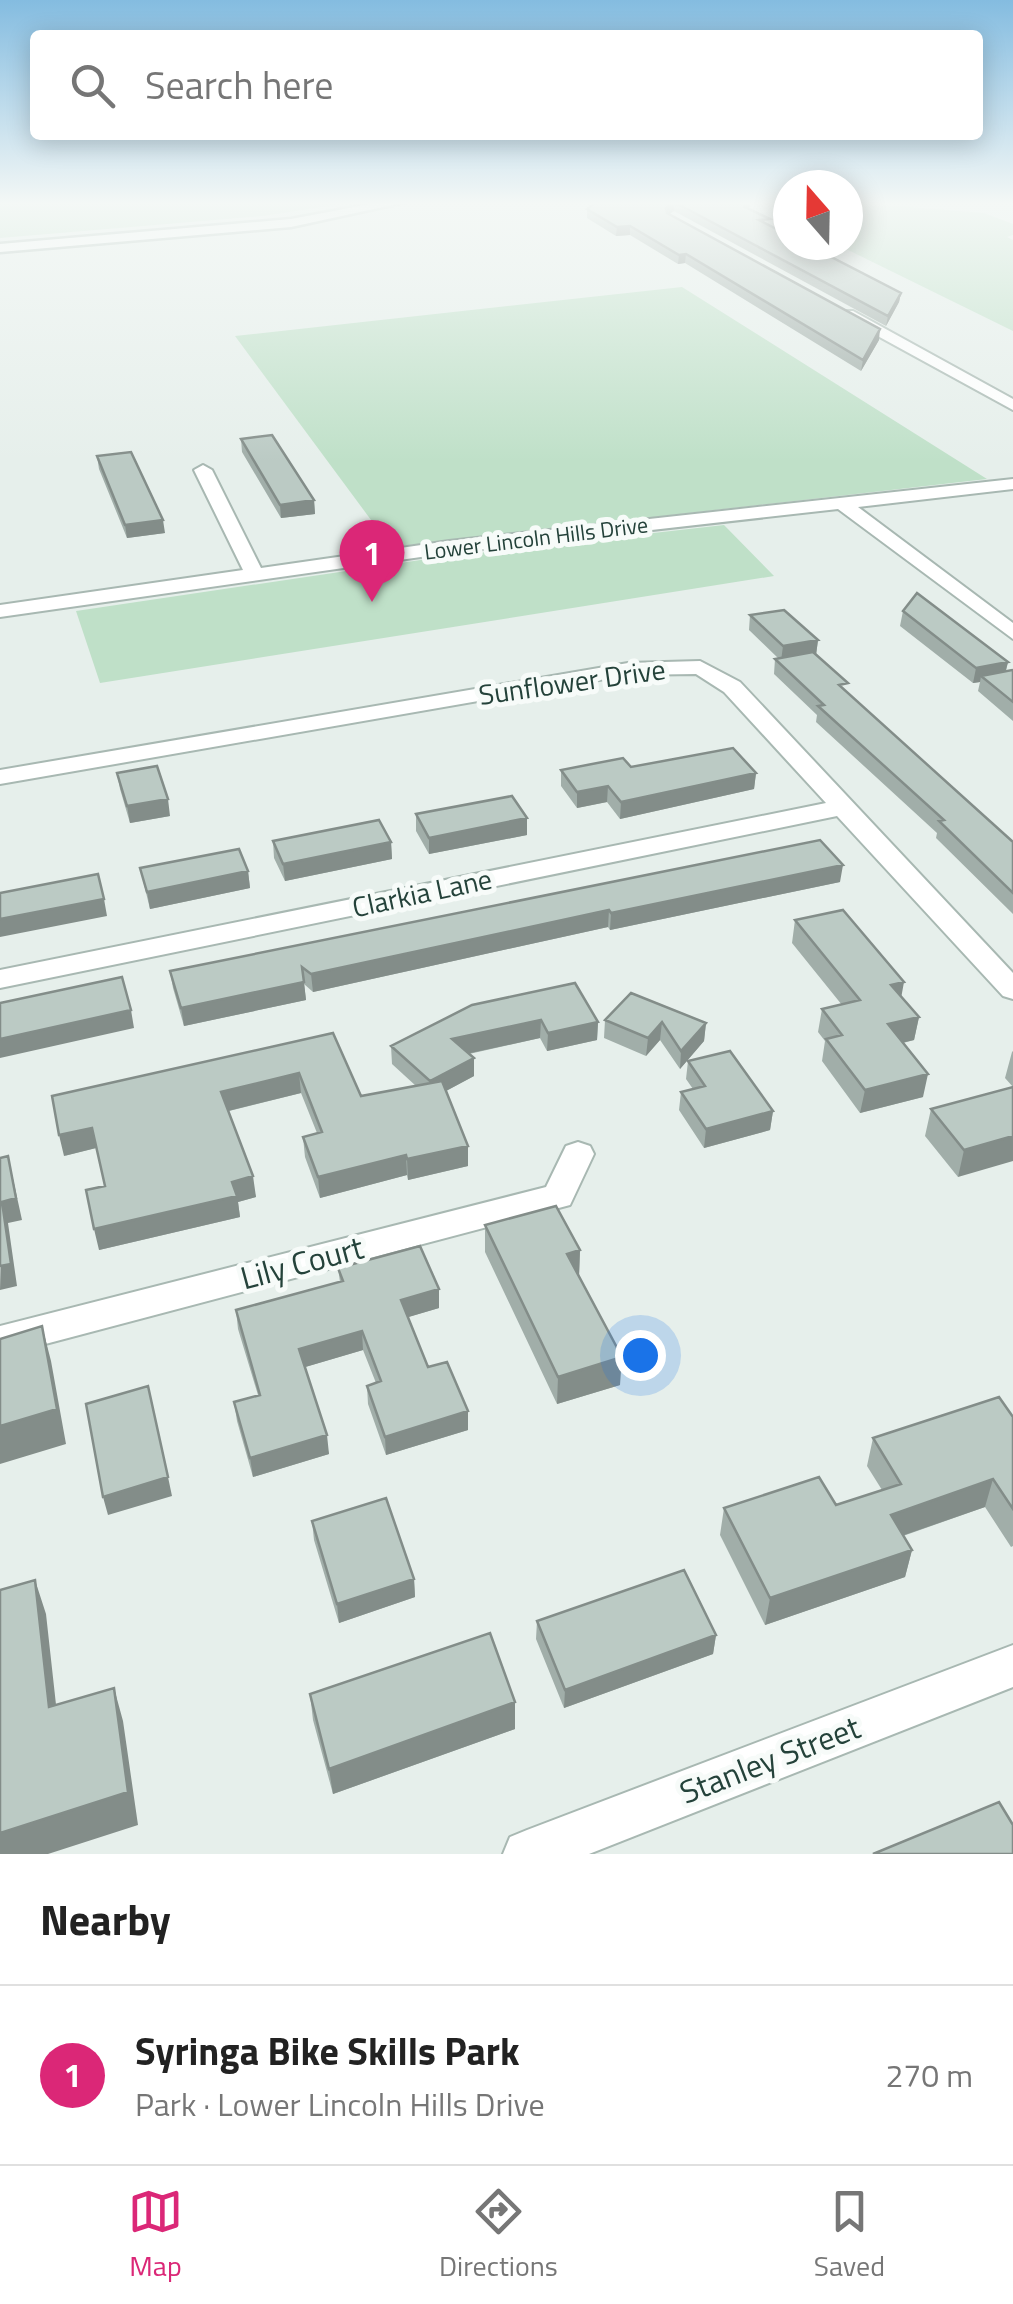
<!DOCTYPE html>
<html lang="en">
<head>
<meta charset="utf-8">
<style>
  body { margin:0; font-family:"Titillium Web",sans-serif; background:#f2f2f2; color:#222 }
  .compass { position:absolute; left:773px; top:170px; width:90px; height:90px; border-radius:50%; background:#fff; box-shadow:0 5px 25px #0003; rotate:340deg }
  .you { position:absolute; left:640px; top:1355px; width:35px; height:35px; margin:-25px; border:8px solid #fff; border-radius:50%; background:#1a73e8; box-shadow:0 0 0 15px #1a73e833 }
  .badge { display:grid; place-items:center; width:65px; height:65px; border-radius:50%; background:#db2777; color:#fff; font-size:32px; font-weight:700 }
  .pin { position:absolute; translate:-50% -82px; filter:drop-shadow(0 2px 5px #0008) }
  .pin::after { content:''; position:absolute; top:52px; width:35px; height:30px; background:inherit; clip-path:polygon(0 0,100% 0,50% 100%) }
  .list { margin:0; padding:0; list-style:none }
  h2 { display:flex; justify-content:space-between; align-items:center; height:130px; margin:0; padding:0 40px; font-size:42px }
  h2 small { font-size:32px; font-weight:400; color:#767676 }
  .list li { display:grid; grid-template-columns:65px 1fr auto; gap:30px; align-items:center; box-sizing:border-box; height:180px; padding:0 40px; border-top:2px solid #e0e0e0 }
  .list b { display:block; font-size:38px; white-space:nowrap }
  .list p { margin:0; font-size:32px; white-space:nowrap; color:#767676 }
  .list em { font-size:32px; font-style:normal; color:#767676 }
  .icon { flex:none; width:55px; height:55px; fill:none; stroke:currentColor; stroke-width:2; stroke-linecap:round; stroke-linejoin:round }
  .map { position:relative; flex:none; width:1013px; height:1854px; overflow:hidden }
  .search { position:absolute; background:#fff; box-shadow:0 5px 25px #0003; left:30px; right:30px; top:30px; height:110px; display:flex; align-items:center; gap:25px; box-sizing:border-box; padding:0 35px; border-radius:10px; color:#767676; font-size:38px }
  .sheet { height:310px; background:#fff }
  nav { display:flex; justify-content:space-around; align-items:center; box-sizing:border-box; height:140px; border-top:2px solid #e0e0e0; background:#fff; font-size:28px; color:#767676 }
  nav a { display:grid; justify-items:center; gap:5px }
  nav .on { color:#db2777 }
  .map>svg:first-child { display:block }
  .green { fill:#bfe0c8 }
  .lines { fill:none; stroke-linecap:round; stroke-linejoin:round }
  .minor-casing { stroke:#a8b8b2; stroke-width:4 }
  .tertiary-casing { stroke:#a8b8b2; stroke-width:5 }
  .minor { fill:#fff; fill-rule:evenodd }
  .tertiary { fill:#fff; fill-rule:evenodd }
  .wall { fill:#a1aea9 }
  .shaded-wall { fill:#838d89 }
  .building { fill:#bbcac4; stroke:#838d89; stroke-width:2.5 }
  .labels { text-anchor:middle; stroke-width:10; stroke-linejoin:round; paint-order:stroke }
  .far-street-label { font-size:22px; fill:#24423a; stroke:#f7fbf9 }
  .street-label { font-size:28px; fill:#24423a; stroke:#f7fbf9 }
  .near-street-label { font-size:32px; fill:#24423a; stroke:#f7fbf9 }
</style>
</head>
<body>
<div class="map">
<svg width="1013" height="1854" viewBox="0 0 1013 1854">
  <rect width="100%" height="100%" fill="#e6efeb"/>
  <path class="green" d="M0,202H354L263,216L0,238Z
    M848,202L984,213L1013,224V235L1007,237L1013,240V331L838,245H848Z
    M682,287L987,479L391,547L235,336Z
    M724,525L774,576L100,683L76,611L434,558Z"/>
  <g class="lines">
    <g class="minor-casing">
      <path id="minor" d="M843,311H853L1013,399V410L843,317Z
        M203,465L212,470L261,568L449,541L1013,479V489L858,507L1013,623V639L838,509L449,553L0,617V605L243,570L194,470Z
        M700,661L740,682L1013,973V999L1003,996L837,816L0,988V970L826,803L724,692L696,674L628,675L0,784V770L628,663Z
        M578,1142L590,1146L594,1154L570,1205L0,1356V1326L546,1187L566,1146Z
        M1013,1645V1687L589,1854H503L510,1837L527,1830Z"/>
    </g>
    <g class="tertiary-casing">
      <path id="tertiary" d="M381,202H406L291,227L0,252V244L291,219Z"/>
    </g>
    <use href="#minor" class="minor"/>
    <use href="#tertiary" class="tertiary"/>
  </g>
  <path class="wall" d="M596,202H742L750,206L749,209L769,225L901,293L899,302L886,326L674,211L668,214L879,340L861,371L685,263L678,264L630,235L616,236L587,218V209Z
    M241,439L314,500L315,514L281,518L242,452Z
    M97,456L165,533L127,538L99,469Z
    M903,611L1008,662L1006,671H1013V721L978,691L980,682L973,683L900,626Z
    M750,615L818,640L816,655L846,692L1013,842V914L936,838L937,833L816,722L817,715L774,674L775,659L778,658L749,630Z
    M631,767L756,773L754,789L620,819L607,802L577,808L561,786V770Z
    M117,773L170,816L130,823L120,789Z
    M416,814L527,818V835L429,854L416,831Z
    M820,840L840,882L610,930L608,927L313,992L304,984L306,1000L184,1026L173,988L170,971Z
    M273,841L391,842L392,859L285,881L274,858Z
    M140,868L248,871L250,888L150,909Z
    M795,920L902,997L919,1017L914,1040L903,1043L923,1097L860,1113L822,1061L825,1041L818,1032L822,1009L842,1005L792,943Z
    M472,1005L598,1022L597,1040L547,1051L540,1038L469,1054L474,1076L446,1091L468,1166L408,1180L407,1175L320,1198L305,1157L303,1137L317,1133L301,1093L229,1111L256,1197L238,1202L240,1217L99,1250L105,1186L96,1148L64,1156L333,1033L361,1096L416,1086L392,1064L391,1046Z
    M605,1020L706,1023L704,1041L680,1069L660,1040L646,1056L604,1038Z
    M1013,1051V1087L1005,1078L1012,1052Z
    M688,1061L773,1111L770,1130L704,1148L679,1110L681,1092L693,1089L686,1079Z
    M1013,1087L958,1177L925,1136L931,1109Z
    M485,1225L580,1250L579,1275L620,1385L557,1404L485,1252Z
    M338,1268L439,1289V1308L408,1317L428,1367L468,1411V1430L386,1455L368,1404L367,1386L376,1383L363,1350L305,1367L329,1454L253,1477L237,1421L234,1402L258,1395L238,1329L236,1310L340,1282Z
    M1013,1417V1546L1011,1547L985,1507L903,1536L912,1550L905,1577L765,1625L720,1535L724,1508L836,1505L882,1490L867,1466L873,1438Z
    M312,1521L414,1579L415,1597L339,1623L314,1540Z
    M537,1621L716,1635L713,1654L564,1708L536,1639Z
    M310,1694L515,1702V1729L333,1794L313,1720Z"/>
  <path class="shaded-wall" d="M674,202V211L665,217L666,208Z
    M630,226V235L616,236L617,227Z
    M686,254L685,263L678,264L679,255Z
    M901,293L899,302L886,326L888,316Z
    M880,329L879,340L861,371L863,360Z
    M314,500L315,514L281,518L280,505Z
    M163,520L165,533L127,538L125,525Z
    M818,640L816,655L781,661L783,646Z
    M1008,662L1004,677L981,676L980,682L973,683L976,668Z
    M756,773L754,789L620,819L621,802Z
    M608,786L607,802L577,808V792Z
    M168,799L170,816L130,823L127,806Z
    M527,818V835L429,854V838Z
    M391,842L392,859L285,881L283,864Z
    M843,865L840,882L610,930L611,913Z
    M248,871L250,888L150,909L147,892Z
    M104,899L107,916L0,937V919Z
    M609,910L608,927L313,992L311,974Z
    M304,982L306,1000L184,1026L181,1008Z
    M904,982L900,1004L891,985Z
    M131,1010L134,1028L0,1058V1039Z
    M919,1017L914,1040L884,1047L888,1024Z
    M541,1020L540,1038L452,1057V1039Z
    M598,1022L597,1040L547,1051L548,1033Z
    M662,1022L660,1040L646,1056L648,1038Z
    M706,1023L704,1041L680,1069L681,1051Z
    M474,1058V1076L431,1099L430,1081Z
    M299,1073L301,1093L224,1112L221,1092Z
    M928,1074L923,1097L860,1113L865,1090Z
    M773,1111L770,1130L704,1148L706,1129Z
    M92,1128L96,1148L64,1156L59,1135Z
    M1013,1136V1161L958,1177L964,1150Z
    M468,1146V1166L408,1180L407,1159Z
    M406,1155L407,1175L320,1198L318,1177Z
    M8,1156L22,1220L8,1223L17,1286L0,1290L2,1202Z
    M253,1176L256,1197L238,1202L240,1217L99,1250L94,1229L232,1182Z
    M580,1250L579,1277L567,1254Z
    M439,1289V1308L402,1319L401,1300Z
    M42,1326L51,1361L66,1444L0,1464V1426Z
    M362,1331L363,1350L302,1368L299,1349Z
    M622,1357L620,1385L557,1404L558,1377Z
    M468,1411V1430L386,1455L385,1437Z
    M327,1435L329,1454L253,1477L250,1458Z
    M168,1477L172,1496L108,1515L103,1497Z
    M993,1479L985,1507L884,1542L891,1515Z
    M912,1550L905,1577L765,1625L770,1598Z
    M414,1579L415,1597L339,1623L337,1604Z
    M35,1580L46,1614L60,1741L49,1707Z
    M716,1635L713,1654L564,1708L565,1690Z
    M114,1688L123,1721L138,1825L48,1854H0V1833Z
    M515,1702V1729L333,1794L329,1769Z"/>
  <path class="building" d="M596,202H674L666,208L667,213L880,329L863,360L686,254L679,255L630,226L617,227L587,209Z
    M674,202H742L750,206H743L770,219L759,220L788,235V245H808L901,293L888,316Z
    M272,435L314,500L280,505L241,439Z
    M131,452L163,520L125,525L97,456Z
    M917,593L1008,662L976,668L903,611Z
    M784,610L818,640L783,646L750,615Z
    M813,652L848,683L839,685L1013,842V893L939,821L944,820L818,706L824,705L775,659Z
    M1012,670L1013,671V702L981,676Z
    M733,748L756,773L621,802L608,786L577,792L561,770L623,758L631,767Z
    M157,766L168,799L127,806L117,773Z
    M512,796L527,818L429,838L416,814Z
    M379,820L391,842L283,864L273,841Z
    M820,840L843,865L611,913L609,910L311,974L302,967L304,982L181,1008L170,971Z
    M239,849L248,871L147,892L140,868Z
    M98,874L104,899L0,919V893Z
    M843,910L904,982L891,985L919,1017L888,1024L928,1074L865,1090L826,1039L842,1035L822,1009L860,1000L795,920Z
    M122,977L131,1010L0,1039V1003Z
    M575,983L598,1022L548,1033L541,1020L452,1039L474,1058L430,1081L391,1046L472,1005Z
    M631,993L706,1023L681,1051L662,1022L648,1038L605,1020Z
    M333,1033L361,1096L442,1081L468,1146L407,1159L406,1155L318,1177L303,1137L322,1132L299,1073L221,1092L253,1176L232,1182L237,1196L94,1229L86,1190L105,1186L92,1128L59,1135L52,1096Z
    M730,1051L773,1111L706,1129L681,1092L705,1086L688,1061Z
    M1013,1087V1136L964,1150L931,1109Z
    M8,1156L16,1198L2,1202L11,1264L0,1266V1158Z
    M556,1206L580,1250L567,1254L622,1357L558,1377L485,1225Z
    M420,1246L439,1289L401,1300L428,1367L447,1362L468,1411L385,1437L367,1386L381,1381L362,1331L299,1349L327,1435L250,1458L234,1402L260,1395L236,1310L343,1281L338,1268Z
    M42,1326L57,1409L0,1426V1339Z
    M148,1386L168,1477L103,1497L86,1404Z
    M999,1397L1013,1417V1509L993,1479L891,1515L912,1550L770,1598L724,1508L819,1477L836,1505L901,1484L873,1438Z
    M386,1498L414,1579L337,1604L312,1521Z
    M684,1570L716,1635L565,1690L537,1621Z
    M35,1580L49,1707L114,1688L128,1792L0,1833V1590Z
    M490,1633L515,1702L329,1769L310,1694Z
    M999,1802L1013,1825V1854H873Z"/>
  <linearGradient id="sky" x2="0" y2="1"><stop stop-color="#84bce0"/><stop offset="0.44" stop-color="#f4f8f6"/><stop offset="1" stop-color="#f4f8f6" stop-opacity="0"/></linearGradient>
  <rect width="1013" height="462" fill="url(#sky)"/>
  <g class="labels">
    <g class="far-street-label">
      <text transform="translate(536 538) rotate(-7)" y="8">Lower Lincoln Hills Drive</text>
    </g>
    <g class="street-label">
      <text transform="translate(572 682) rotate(-8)" y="10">Sunflower Drive</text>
      <text transform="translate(422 893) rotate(-12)" y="10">Clarkia Lane</text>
    </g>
    <g class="near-street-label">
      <text transform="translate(302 1263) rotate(-15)" y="11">Lily Court</text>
      <text transform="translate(770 1760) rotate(-21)" y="11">Stanley Street</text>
    </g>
  </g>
</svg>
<svg class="compass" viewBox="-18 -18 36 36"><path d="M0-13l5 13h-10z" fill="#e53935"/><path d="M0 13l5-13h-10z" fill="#767676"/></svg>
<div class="you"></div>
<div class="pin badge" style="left:372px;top:602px">1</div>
<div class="search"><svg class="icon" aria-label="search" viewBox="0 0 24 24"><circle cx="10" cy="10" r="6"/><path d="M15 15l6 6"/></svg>Search here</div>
</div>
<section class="sheet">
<h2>Nearby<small></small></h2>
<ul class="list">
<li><span class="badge">1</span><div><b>Syringa Bike Skills Park</b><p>Park · Lower Lincoln Hills Drive</p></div><em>270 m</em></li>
</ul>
</section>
<nav>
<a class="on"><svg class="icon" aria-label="map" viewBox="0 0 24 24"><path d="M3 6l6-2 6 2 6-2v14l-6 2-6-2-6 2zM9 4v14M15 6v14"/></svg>Map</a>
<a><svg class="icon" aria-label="directions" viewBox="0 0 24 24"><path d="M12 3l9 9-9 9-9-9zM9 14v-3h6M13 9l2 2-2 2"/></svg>Directions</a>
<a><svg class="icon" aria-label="saved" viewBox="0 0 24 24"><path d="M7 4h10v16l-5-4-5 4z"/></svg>Saved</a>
</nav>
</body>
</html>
